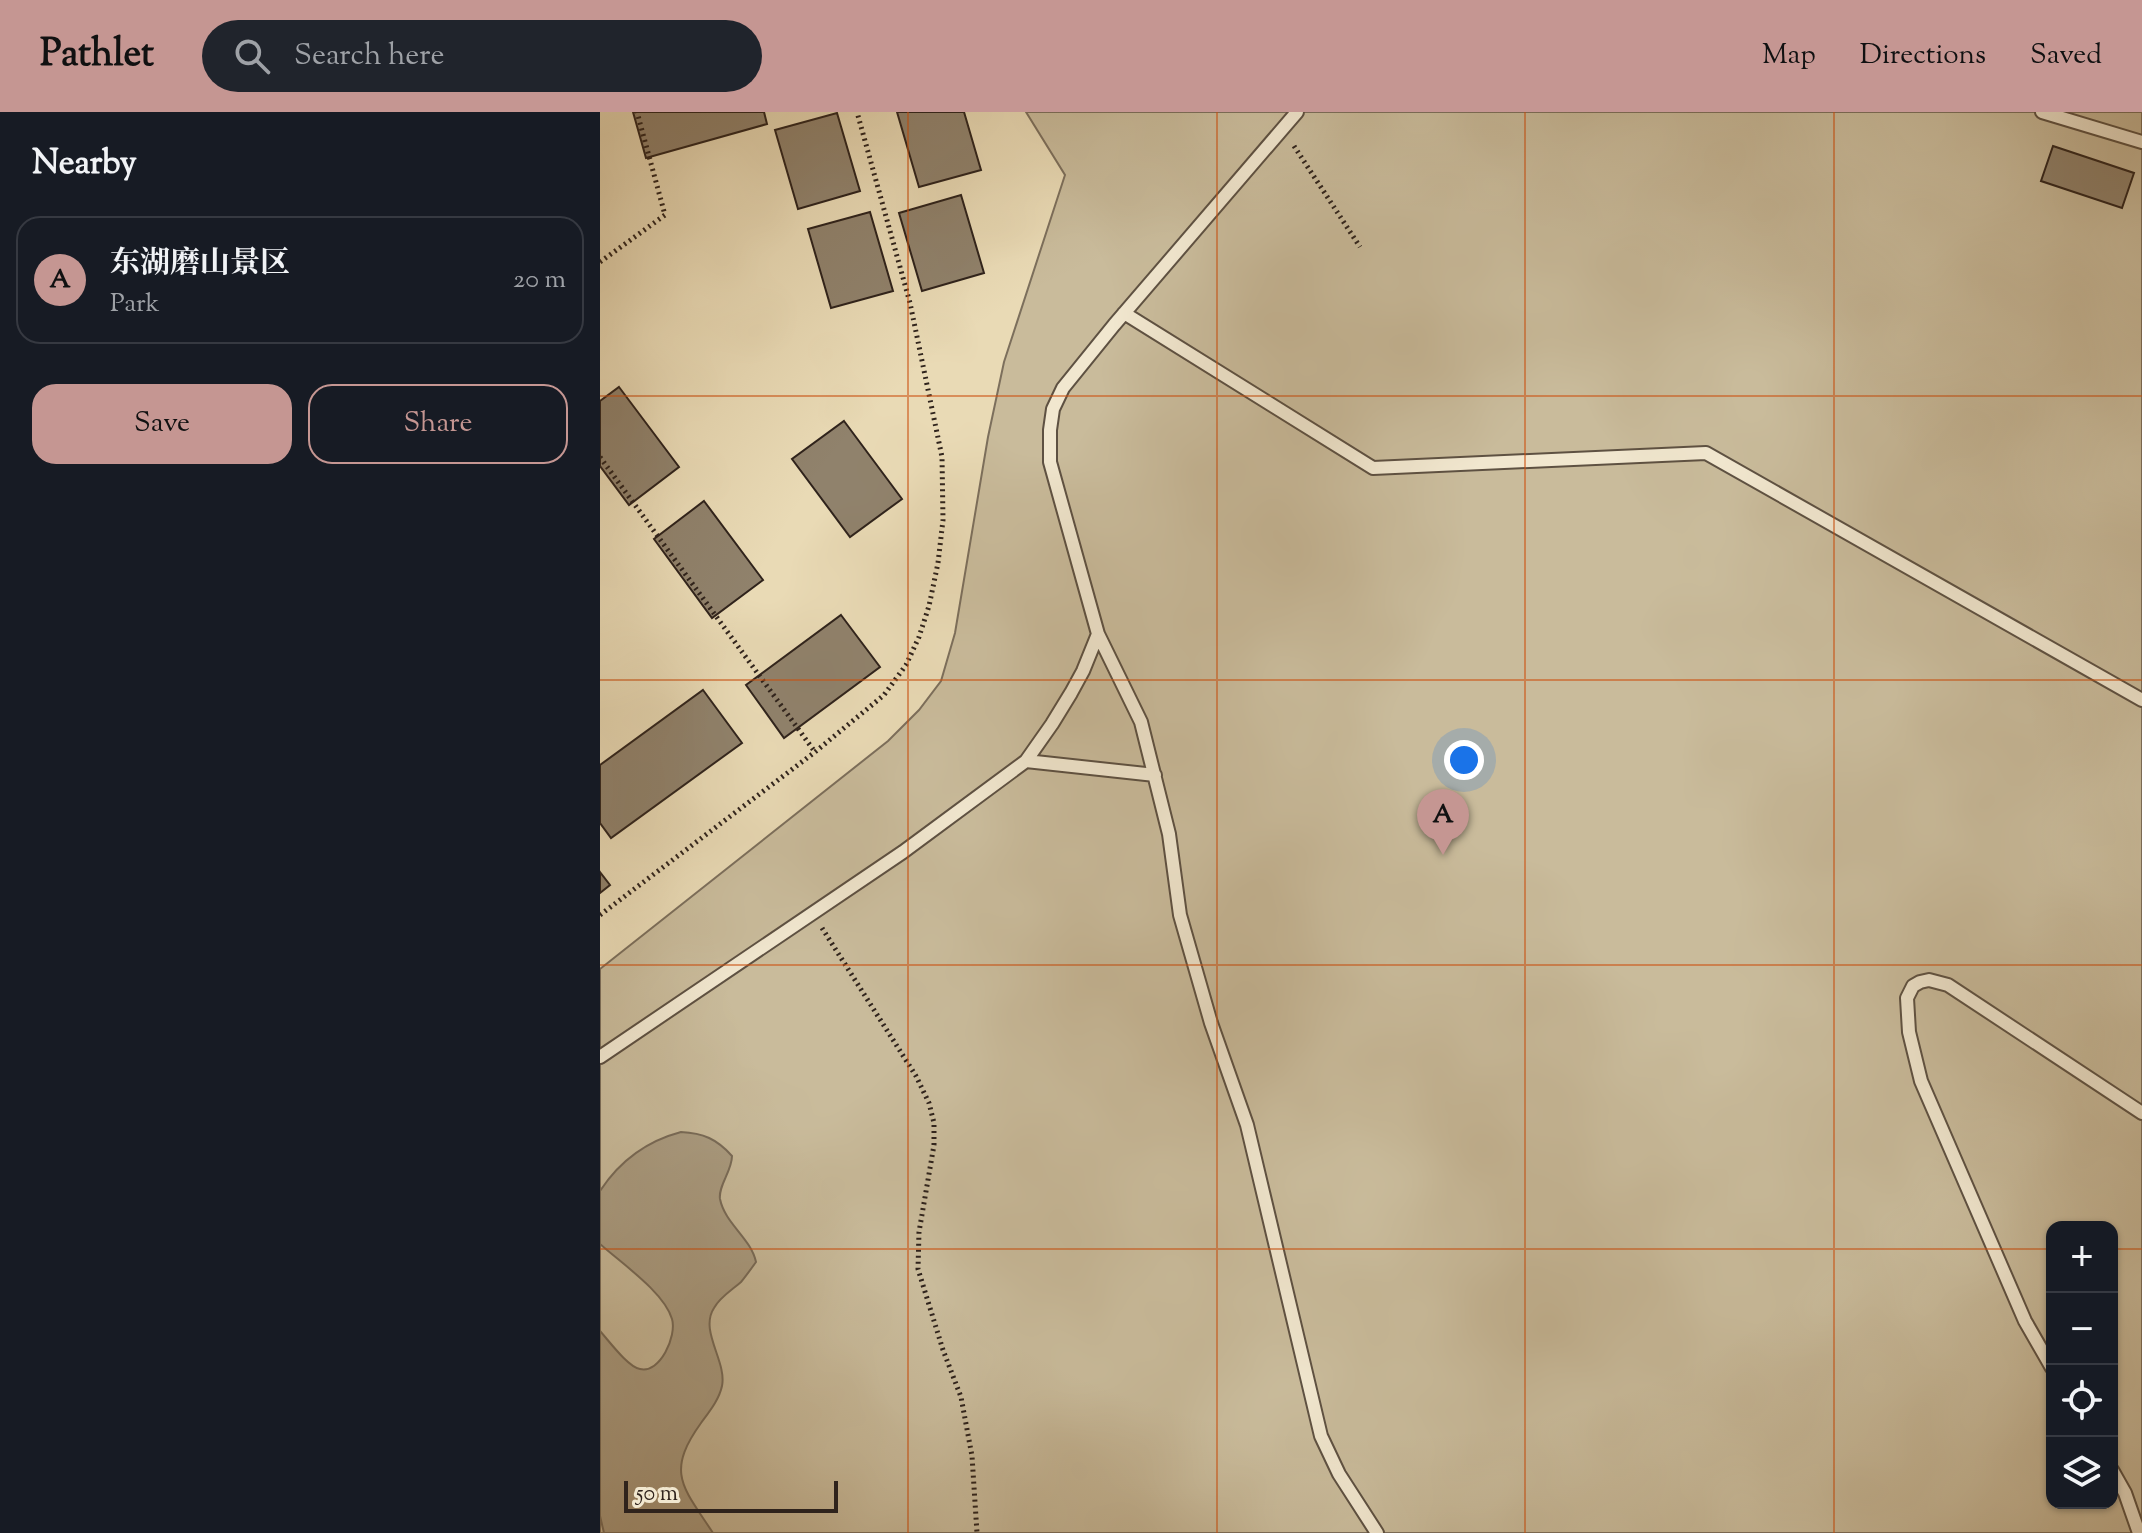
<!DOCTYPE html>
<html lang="en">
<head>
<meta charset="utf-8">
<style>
  body { margin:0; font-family:"Sorts Mill Goudy","Noto Serif SC",serif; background:#20242c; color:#f1f3f6 }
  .controls { position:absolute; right:24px; bottom:24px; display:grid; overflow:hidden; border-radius:16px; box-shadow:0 2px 6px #0004 }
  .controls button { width:72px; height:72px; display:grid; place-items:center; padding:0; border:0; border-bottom:2px solid #363941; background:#171b24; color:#f1f3f6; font:40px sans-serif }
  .scale { position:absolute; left:24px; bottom:20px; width:214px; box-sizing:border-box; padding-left:8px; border:4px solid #2f231c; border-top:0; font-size:22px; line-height:28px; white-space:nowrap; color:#2f231c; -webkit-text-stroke:6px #f1e7cf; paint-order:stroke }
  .you { position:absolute; left:864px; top:648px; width:28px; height:28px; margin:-20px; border:6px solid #fff; border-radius:50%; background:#1a73e8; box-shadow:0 0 0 12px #1a73e833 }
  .badge { display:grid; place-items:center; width:52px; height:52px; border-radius:50%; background:#c59692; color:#111; font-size:26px; font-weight:700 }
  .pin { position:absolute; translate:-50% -66px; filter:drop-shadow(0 2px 4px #0008) }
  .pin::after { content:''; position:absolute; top:42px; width:28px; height:24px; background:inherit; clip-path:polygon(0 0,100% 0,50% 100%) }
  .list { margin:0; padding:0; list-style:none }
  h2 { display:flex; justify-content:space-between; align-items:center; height:104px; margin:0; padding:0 32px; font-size:34px }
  h2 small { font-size:26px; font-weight:400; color:#9ea1a6 }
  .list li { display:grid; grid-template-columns:52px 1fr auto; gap:24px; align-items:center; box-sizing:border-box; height:128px; margin:0 16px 16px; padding:0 16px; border:2px solid #363941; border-radius:24px }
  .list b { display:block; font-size:30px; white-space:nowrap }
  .list p { margin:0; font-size:26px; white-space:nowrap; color:#9ea1a6 }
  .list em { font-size:26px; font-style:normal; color:#9ea1a6 }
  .actions { display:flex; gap:16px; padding:24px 32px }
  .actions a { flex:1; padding:18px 0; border:2px solid #c59692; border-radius:24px; text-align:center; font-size:28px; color:#c59692 }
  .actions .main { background:#c59692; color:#111 }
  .icon { flex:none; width:44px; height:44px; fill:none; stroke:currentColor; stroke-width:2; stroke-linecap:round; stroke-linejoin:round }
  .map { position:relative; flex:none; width:1542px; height:1421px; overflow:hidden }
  header { display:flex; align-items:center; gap:48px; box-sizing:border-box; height:112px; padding:0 40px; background:#c59692; color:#111 }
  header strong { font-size:38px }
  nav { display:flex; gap:44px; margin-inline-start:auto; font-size:28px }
  .search { width:560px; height:72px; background:#20242c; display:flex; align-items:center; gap:20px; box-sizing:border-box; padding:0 28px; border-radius:44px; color:#9ea1a6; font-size:30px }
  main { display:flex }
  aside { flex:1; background:#171b24 }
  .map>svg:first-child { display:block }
  .green { fill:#c9bb9b; stroke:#7c6f5c; stroke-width:2; fill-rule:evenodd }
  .water { fill:#aa9c81; stroke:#796c59; stroke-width:2 }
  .building { fill:#90826c; stroke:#2f231c; stroke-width:2 }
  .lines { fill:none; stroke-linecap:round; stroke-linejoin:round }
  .lane-casing { stroke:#5e5142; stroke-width:16 }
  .path { stroke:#2f231c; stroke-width:5; stroke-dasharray:2 4; stroke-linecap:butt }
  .lane { stroke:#f1e7cf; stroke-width:12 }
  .grid { fill:none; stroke:#cc510e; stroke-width:2; stroke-opacity:0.55 }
</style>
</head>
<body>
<header>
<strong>Pathlet</strong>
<div class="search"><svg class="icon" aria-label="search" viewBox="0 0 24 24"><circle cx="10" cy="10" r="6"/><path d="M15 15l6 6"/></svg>Search here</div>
<nav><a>Map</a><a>Directions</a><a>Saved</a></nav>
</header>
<main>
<aside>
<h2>Nearby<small></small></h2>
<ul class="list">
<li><span class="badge">A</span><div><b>东湖磨山景区</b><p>Park</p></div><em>20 m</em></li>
</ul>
<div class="actions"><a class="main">Save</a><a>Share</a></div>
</aside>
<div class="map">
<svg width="1542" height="1421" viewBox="0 0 1542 1421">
  <rect width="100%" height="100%" fill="#e9dab5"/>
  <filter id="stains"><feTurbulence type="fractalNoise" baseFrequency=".0025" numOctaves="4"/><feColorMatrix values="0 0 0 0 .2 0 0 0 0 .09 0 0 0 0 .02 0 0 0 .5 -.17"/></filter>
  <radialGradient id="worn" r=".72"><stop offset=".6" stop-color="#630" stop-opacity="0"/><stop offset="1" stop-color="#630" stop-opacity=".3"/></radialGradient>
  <path class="green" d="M426,0H1542V1421H0V857L288,629L319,598L341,569L355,521L388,325L404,250L465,63ZM1452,1115H1512V1391H1452Z"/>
  <path class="water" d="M81,1020C103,1021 117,1027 132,1044C132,1059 118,1074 120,1087C125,1112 151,1126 156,1150C151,1157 146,1164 141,1170C132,1178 120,1185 114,1196C99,1219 127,1249 122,1274C119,1288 109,1300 101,1311C65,1361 83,1375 113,1421H4L0,1404V1219C9,1229 28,1255 40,1257C60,1262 77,1224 72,1207C64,1180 21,1151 0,1132V1079C19,1050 47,1029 81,1020Z"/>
  <path class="building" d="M33,0H164L167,12L46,46Z
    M297,0H364L381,58L319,75Z
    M237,1L260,79L198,97L175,18Z
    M1453,34L1534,61L1522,96L1441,69Z
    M361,83L384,161L322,179L299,101Z
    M270,100L293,179L231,196L208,117Z
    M19,275L79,355L29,393L0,354V289Z
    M244,309L302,387L250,425L192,347Z
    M104,389L163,468L112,506L54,427Z
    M241,503L280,555L184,626L146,573Z
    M103,578L142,631L11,726L0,711V653Z
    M0,760L10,773L0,781Z"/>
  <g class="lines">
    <g class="lane-casing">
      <path id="lane" d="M697,0L514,213L463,276L453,297L450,318V350L498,522L541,610L569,722L580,803L611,911L647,1013L721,1324L739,1362L777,1421
        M1442,0L1542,30
        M524,201L773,356L1106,341L1542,588
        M426,649L555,663
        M0,945L303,740L426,649L452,612L471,581L483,559L498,522
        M1452,1256L1425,1209L1321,969L1309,920L1307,886L1313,874L1320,870L1329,868L1348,873L1542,1001
        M1512,1358L1525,1381L1539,1421"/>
    </g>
    <path class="path" d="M694,34L760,135
      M0,150L65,103L37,0
      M0,345L215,640
      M0,803L215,640L284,583L306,553L319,525L329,494L338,451L343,408L342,345L310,191L257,0
      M222,816L316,964L329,991L334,1011V1033L319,1120L318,1157L343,1238L361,1285L372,1344L377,1421"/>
    <use href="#lane" class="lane"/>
  </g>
  <path class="grid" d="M308,0V1421M617,0V1421M925,0V1421M1234,0V1421M0,284H1542M0,568H1542M0,853H1542M0,1137H1452M1512,1137H1542"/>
  <rect width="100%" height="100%" filter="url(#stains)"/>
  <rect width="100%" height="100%" fill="url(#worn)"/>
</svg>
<div class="controls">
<button>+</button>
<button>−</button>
<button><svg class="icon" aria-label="locate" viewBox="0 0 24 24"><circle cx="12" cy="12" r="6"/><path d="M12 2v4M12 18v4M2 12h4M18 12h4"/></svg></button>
<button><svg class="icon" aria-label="layers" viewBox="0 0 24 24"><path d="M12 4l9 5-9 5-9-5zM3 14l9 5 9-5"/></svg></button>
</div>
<div class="scale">50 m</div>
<div class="you"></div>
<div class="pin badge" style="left:843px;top:743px">A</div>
</div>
</main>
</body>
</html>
